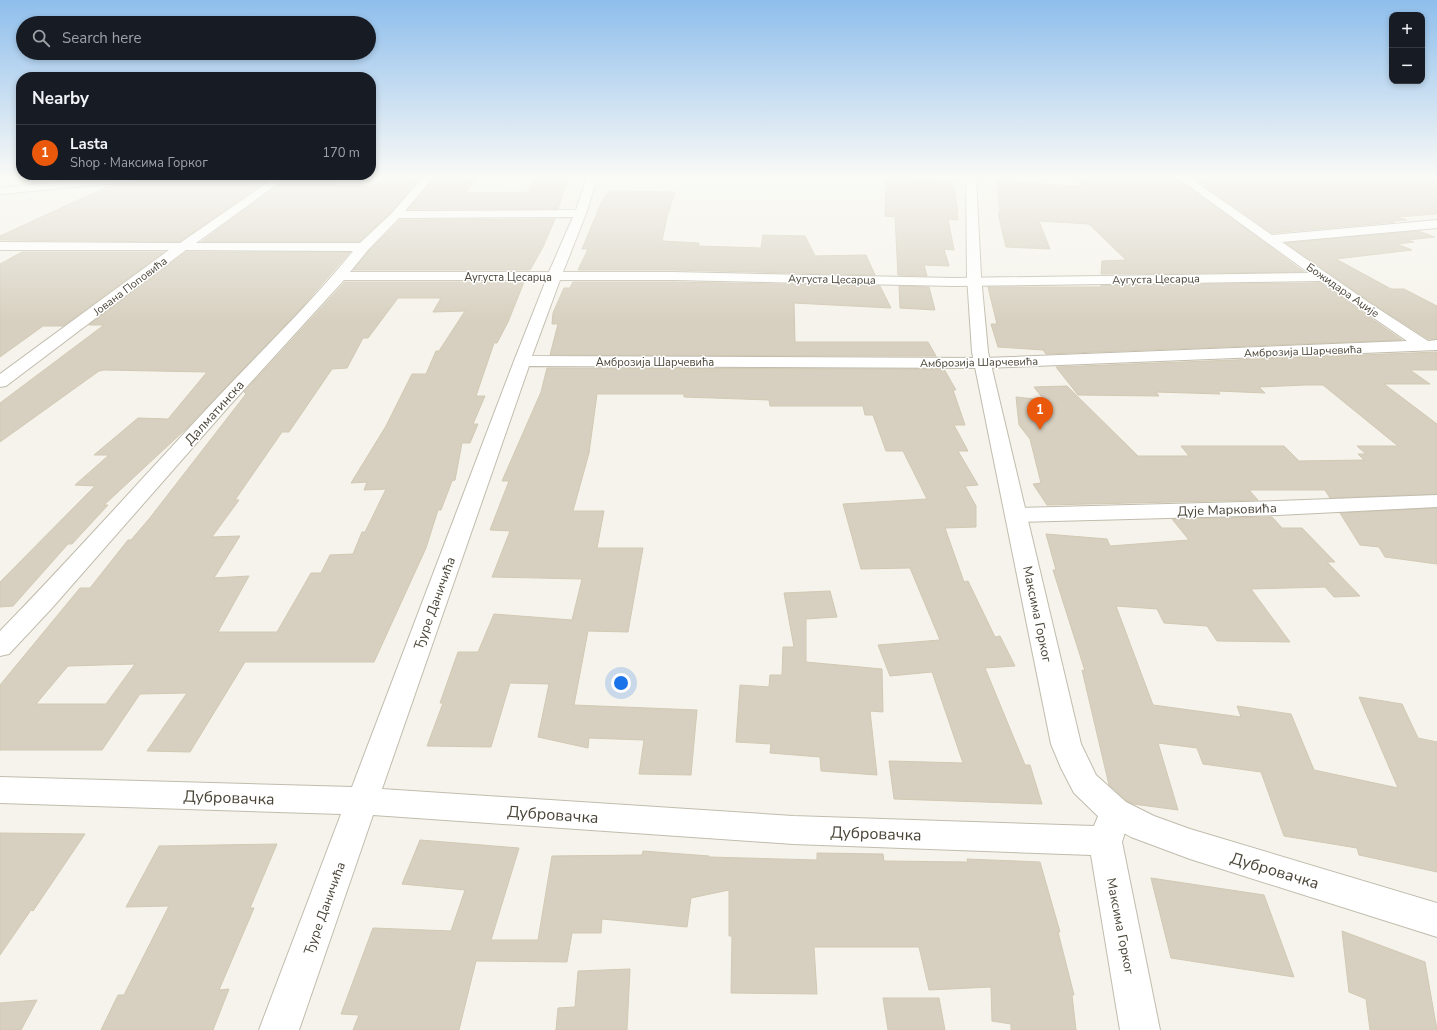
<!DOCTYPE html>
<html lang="en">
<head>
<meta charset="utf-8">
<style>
  body { margin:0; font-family:"Nunito Sans",sans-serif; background:#20242c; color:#f1f3f6 }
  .controls { position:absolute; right:12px; top:12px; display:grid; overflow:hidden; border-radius:8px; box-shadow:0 2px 6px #0003 }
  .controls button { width:36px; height:36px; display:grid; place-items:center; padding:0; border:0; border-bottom:1px solid #363941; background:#171b24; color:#f1f3f6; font:20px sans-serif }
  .you { position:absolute; left:621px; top:683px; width:14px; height:14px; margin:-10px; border:3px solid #fff; border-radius:50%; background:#1a73e8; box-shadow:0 0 0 6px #1a73e833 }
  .badge { display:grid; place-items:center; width:26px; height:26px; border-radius:50%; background:#ea580c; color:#fff; font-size:13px; font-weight:700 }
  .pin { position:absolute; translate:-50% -33px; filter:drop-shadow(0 1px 2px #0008) }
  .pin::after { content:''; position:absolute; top:21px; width:14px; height:12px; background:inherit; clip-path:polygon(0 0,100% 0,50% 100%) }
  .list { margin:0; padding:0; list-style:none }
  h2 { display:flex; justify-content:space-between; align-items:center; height:52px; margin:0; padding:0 16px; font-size:17px }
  h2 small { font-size:13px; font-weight:400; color:#9ea1a6 }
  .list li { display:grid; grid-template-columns:26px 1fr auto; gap:12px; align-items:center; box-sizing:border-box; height:56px; padding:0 16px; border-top:1px solid #363941 }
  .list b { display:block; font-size:15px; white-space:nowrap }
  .list p { margin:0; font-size:13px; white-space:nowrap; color:#9ea1a6 }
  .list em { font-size:13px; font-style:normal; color:#9ea1a6 }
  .icon { flex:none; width:22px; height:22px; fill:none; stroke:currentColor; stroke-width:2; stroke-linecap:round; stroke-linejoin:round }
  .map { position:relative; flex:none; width:1437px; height:1030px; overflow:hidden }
  .search { position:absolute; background:#171b24; box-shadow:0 2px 6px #0003; left:16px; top:16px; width:360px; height:44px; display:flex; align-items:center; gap:10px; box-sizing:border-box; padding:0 14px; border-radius:22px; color:#9ea1a6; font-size:15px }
  .panel { position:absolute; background:#171b24; box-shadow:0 2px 6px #0003; left:16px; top:72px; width:360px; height:108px; border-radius:16px }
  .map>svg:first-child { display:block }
  .building { fill:#d7d0c0; stroke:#d2c9b3; fill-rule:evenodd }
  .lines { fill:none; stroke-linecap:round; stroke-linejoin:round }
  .minor-casing { stroke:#c1bcad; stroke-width:2 }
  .tertiary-casing { stroke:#c1bcad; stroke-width:2 }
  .minor { fill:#fff; fill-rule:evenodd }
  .tertiary { fill:#fff; fill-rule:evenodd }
  .labels { text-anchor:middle; stroke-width:3; stroke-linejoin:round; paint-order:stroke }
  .far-street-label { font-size:11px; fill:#4a4538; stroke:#fff }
  .street-label { font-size:13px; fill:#4a4538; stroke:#fff }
  .near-street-label { font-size:16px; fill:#4a4538; stroke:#fff }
</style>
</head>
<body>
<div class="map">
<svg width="1437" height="1030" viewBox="0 0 1437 1030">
  <rect width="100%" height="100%" fill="#f5f3eb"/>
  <path class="building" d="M181,178H271L180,242L0,240V236L111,185Z
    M287,178H333V185L374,186L385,178H420L391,212L359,242H201Z
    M434,178L475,179L465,193L529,192L534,179H567L558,209H408Z
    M886,178L953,181L958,212H957L958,220L948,219L954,250L944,249L949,266L924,265L927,276L898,275L895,217L885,216Z
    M996,178H1015L1017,182L1084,187L1076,178H1177L1304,272L1101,274L1102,261L1126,260L1089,224L1039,221L1050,249L1006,247L998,213H1000Z
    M1193,178H1437V214L1397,217L1407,220L1392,221L1395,222L1272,233Z
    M609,191L675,192L667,217L662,241L699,243L698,246L761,248L763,235L805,236L815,256L866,255L875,275L673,270H578L588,249H582L602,201Z
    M555,219L543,247L530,270H353L369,251L400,220Z
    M1418,231L1435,237L1407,240L1414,242L1397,244L1412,250L1336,259L1391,289H1404L1437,306V339H1428L1369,301L1286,243Z
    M22,252H164L63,326H43L0,357V264Z
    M186,252H350L303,306L188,427L104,505H108L72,544H68L13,606L0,607V582L95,486L75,485L109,455H94L138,418L168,419L207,372L104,370L99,371L0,442V403L104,325H89Z
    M345,282H524L508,322L497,343H494L476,396H485L473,424H478L470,443H462L455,480L452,481L441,510H438L426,548L374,662H245L190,752L147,751L187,693L140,694L102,750H0V685L80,588H90L128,540H131L149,519L246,394L244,392ZM398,298H441L433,312L465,311L439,351H436L426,374H412L386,426L351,483L367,482L364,490L386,489L365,532H362L353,554L330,555L321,573H311L277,632H218L249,576L214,578L240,536L212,537L239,500H235L282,432H289L332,369L347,368L363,338H368ZM135,664L106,704H36L68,666Z
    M573,282H673L880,286L891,308L794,303L795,342H928L936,356L550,355L558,324H552L553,313L564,288H570Z
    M1320,283L1402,340L1046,354L1043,350L998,347L991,324H997L988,287H1101V285Z
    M899,286L929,287L935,310L900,308Z
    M1437,352V370H1410L1430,384H1384L1437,424V494L1330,498L1325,490H1249L1258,500L1047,505L1033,484L1041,483L1030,439L1019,425L1016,397L1044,400L1034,387L1067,386L1138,456H1189L1181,446H1284L1299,461L1364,460L1358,454H1366L1357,446H1398L1323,385H1306L1259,387L1265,393L1218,391L1220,394L1156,392L1159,396L1078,395L1056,367Z
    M547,368L944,369L956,390H953L965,425H954L968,451H958L978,485L965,486L976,506V527L945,528L964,582L968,581L995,637L1000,636L1015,666L985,668L1025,765H1030L1042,804L894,799L889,761L963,763L932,672L890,676L878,645L940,640L910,568L861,569L843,504L927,499L903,451H886L873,415H865L863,406H770L769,400L684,397V394H597L589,453L573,511H604L597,548H643L628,632L588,631L574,705L697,710L691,775L639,774L644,740L589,738L588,748L538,737L549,684L510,683L491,747L427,746L443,703H440L458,652H478L494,614L572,620L582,579L492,577L510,531L490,530L509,481H502L541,392Z
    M1437,508V564L1385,557L1379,547L1360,545L1340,513Z
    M1272,517L1282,528H1302L1335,562H1327L1360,596L1334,597L1325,587L1251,589L1290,642L1217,641L1207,626L1164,623L1157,609L1116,606L1153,705L1241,717L1237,706L1291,714L1314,770L1398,788L1359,697L1402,704L1418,738L1437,742V872L1359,855L1357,848L1284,836L1261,772L1203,764L1197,748L1158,743L1178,810L1133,804L1127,801L1109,785L1082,670L1085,671L1053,570H1056L1046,534L1107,539L1110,546L1189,540L1172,519Z
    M830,591L837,617L806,619V662L882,669L883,712L870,711L877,775L821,771L820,757L770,753L771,744L736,742L740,685L769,687L770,675H782L783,647H794L784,593Z
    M0,833L85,834L33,911L31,910L0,955Z
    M420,840L519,848L491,940H538L552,856L642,855L643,851L709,856V857L817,860V853L883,854L884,861L968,862L967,859L1040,862L1060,932H1058L1074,995H1072L1076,1030H1011V1024L992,1021L991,987L929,990L919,947H814L817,994L731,993L732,936H729V890L691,898L687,927L602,919L601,933H572L567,962L476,961L459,1030H353L359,1015L341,1014L373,928L451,931L465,890L402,884Z
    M277,844L250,908H254L219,990L229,989L213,1030H101L118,995H124L169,906L126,907L159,846Z
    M1151,878L1264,895L1294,977L1171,958Z
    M1342,931L1425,962L1437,1030H1370L1366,999L1349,992Z
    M630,969L627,1030H556L558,1008L575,1007L578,971Z
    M883,998H939L945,1030H888Z
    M37,1000L21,1030H0V1003Z"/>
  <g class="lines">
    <g class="minor-casing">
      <path id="minor" d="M102,178H142L137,181L0,194V188Z
        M274,178H286L196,243H360L392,213L422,178H433L405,211L576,210L587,178H597L587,211L563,272H673L954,278L1309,273L1178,178H1190L1272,235L1437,220V228L1282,242L1368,302L1428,341L1437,340V350L984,368L529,366L382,789L793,816L1094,826L1104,802L1115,798L1126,802L1131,812L1122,842L1160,1030H1120L1091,855L793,844L373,815L299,1030H259L341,814L0,803V777L352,787L514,361L546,280H344L230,405L52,608L9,654L0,656V631C74,555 145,475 217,398C263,349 311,303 353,251L186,250L6,386L0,387V374L169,250H0V242L180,243ZM573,217L549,272H350L368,250L399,218ZM560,280H673L954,286L1320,281L1407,341L984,358L532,356Z
        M1437,495V507L1278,515L1017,522L1009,520L1006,515L1009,510L1017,508L1278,501Z"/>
    </g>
    <g class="tertiary-casing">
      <path id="tertiary" d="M966,178H976L981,276L988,352L1081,744L1096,775L1126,802L1154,816L1190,829L1437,903V937L1190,859L1131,837L1104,822L1074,793L1061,768L1051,744L972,352L967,276Z"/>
    </g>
    <use href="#minor" class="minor"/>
    <use href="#tertiary" class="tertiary"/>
  </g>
  <linearGradient id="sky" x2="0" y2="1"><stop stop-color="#8ebeec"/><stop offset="0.55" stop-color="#fafaf6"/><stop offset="1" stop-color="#fafaf6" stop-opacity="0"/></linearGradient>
  <rect width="1437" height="322" fill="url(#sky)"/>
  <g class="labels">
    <g class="far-street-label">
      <text x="508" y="281">Аугуста Цесарца</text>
      <text transform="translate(832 279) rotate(1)" y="4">Аугуста Цесарца</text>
      <text transform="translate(1156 279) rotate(-1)" y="4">Аугуста Цесарца</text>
      <text transform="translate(130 286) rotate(-37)" y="4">Јована Поповића</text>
      <text transform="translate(1343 290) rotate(35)" y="4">Божидара Аџије</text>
      <text transform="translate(1303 351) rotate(-2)" y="4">Амброзија Шарчевића</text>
      <text x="655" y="366">Амброзија Шарчевића</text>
      <text transform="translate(979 362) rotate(-1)" y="4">Амброзија Шарчевића</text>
    </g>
    <g class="street-label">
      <text transform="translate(214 412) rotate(-48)" y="5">Далматинска</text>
      <text transform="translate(1227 509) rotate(-2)" y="5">Дује Марковића</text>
      <text transform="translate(434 603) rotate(-70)" y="5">Ђуре Даничића</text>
      <text transform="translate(1038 614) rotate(78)" y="5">Максима Горког</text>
      <text transform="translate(324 908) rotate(-70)" y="5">Ђуре Даничића</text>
      <text transform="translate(1121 926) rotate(79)" y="5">Максима Горког</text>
    </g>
    <g class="near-street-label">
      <text transform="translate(229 797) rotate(2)" y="6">Дубровачка</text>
      <text transform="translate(553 814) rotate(4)" y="6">Дубровачка</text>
      <text transform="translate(876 833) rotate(2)" y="6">Дубровачка</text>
      <text transform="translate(1275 870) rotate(17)" y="6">Дубровачка</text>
    </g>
  </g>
</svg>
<div class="controls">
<button>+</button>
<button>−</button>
</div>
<div class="you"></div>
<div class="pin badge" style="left:1040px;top:430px">1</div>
<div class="search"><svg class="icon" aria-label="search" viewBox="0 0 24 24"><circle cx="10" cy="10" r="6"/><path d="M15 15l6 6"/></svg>Search here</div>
<section class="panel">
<h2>Nearby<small></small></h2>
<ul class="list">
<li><span class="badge">1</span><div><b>Lasta</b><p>Shop · Максима Горког</p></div><em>170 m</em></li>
</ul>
</section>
</div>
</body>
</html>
